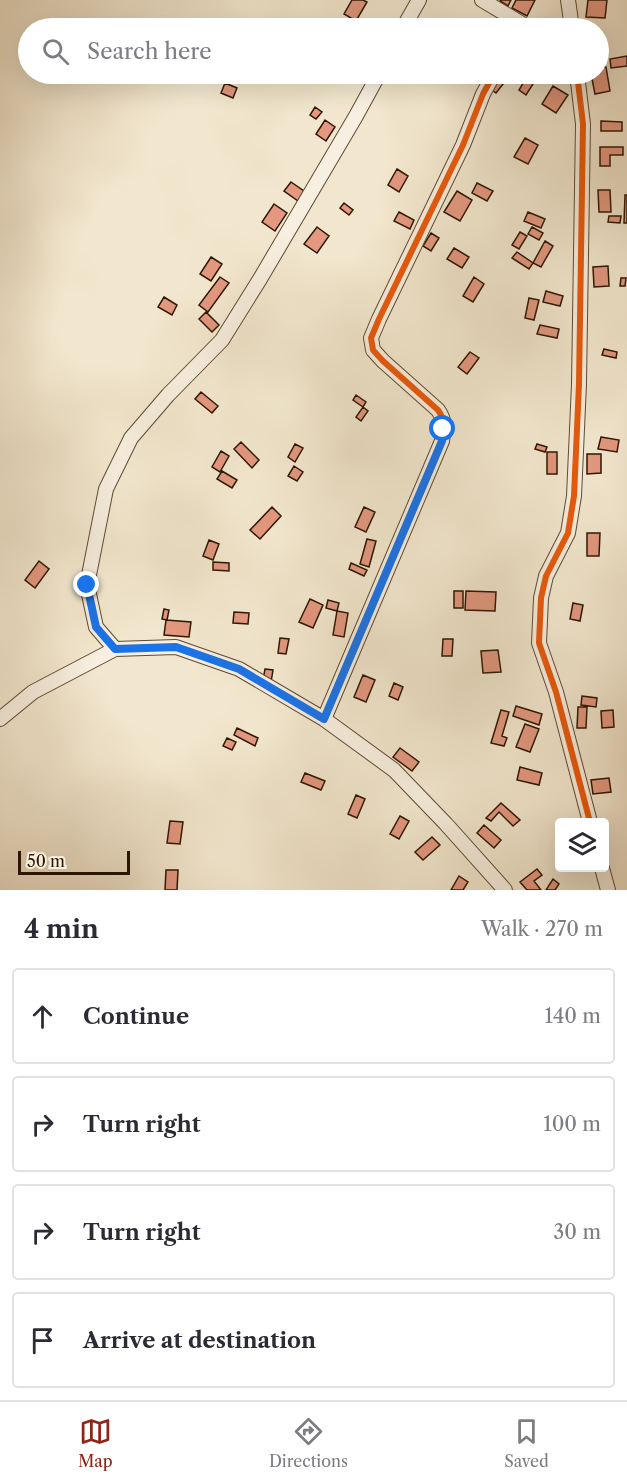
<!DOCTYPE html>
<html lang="en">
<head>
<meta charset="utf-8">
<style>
  body { margin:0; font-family:"Libre Caslon Text",serif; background:#f2f2f3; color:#2b2b33 }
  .controls { position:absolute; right:18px; bottom:18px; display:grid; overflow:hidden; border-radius:6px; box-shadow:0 6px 24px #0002 }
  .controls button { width:54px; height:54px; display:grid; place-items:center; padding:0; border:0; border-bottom:2px solid #e1e1e2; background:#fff; color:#2b2b33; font:30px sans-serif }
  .scale { position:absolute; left:18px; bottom:15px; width:112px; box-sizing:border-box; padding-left:6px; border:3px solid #2d1601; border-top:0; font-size:16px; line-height:21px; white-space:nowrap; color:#2d1601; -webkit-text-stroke:4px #f7efdf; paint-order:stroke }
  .stop { position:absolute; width:18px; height:18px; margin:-14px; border:4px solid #1a73e8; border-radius:50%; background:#fff }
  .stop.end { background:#1a73e8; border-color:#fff; box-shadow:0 2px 6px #0008 }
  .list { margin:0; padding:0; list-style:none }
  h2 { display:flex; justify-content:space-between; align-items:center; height:78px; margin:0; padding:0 24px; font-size:26px }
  h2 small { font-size:20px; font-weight:400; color:#7c7c81 }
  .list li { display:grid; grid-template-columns:39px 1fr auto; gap:18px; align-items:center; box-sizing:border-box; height:96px; margin:0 12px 12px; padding:0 12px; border:2px solid #e1e1e2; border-radius:6px }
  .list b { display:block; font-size:22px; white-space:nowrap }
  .list em { font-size:20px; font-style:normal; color:#7c7c81 }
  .icon { flex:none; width:33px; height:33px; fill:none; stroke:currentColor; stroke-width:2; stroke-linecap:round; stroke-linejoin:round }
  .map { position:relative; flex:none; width:627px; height:890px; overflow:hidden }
  .search { position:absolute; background:#fff; box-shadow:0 6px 24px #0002; left:18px; right:18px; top:18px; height:66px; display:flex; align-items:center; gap:15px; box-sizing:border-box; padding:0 21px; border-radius:33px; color:#7c7c81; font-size:22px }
  .sheet { height:510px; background:#fff }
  nav { display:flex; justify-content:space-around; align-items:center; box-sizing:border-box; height:84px; border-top:2px solid #e1e1e2; background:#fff; font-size:16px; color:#7c7c81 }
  nav a { display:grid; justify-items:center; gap:3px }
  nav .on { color:#8f2418 }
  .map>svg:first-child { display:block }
  .building { fill:#e3987f; stroke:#2d1601; stroke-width:1.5 }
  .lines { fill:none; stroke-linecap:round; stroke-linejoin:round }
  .street-casing { stroke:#5e4a34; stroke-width:16 }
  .street { stroke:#f7efdf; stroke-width:14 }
  .cycleway-casing { stroke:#f7efdf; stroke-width:10 }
  .cycleway { stroke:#e8590c; stroke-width:6 }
  .route { stroke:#1a73e8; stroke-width:8 }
</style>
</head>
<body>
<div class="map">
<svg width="627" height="890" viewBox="0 0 627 890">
  <rect width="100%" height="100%" fill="#f2e7ce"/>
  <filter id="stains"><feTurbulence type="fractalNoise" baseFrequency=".00333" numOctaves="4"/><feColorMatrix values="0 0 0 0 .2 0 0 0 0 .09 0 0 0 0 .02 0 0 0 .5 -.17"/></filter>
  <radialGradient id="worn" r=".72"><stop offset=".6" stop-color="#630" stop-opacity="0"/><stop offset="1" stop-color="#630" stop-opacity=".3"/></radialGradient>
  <path class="building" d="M352,0H363L367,2L356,21L344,14Z
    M501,0H511L508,6L500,1Z
    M516,0H535L527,16L512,8Z
    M588,0H607L605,18L586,17Z
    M364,21L376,27L375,28H361Z
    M627,56V66L611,68L610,59Z
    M606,67L610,91L595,94L591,74H598V68Z
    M232,74H240L237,83L229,80Z
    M498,74H511L496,93L488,87Z
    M525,80L533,84L526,95L519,90Z
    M225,83L237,88L233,98L221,93Z
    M553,86L568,95L556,113L542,104Z
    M315,107L322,112L316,119L310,115Z
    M325,120L335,127L326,141L316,134Z
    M601,121L622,122V131H601Z
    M525,138L538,145L528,164L514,157Z
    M600,147H623V155H610V166H600Z
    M397,169L408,176L399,192L388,185Z
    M291,182L304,191L298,201L284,191Z
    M477,183L493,191L487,201L472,193Z
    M598,190H610L611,212H599Z
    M457,191L472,200L460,221L444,212Z
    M625,195H627V223H624Z
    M344,203L353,210L349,215L340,208Z
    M274,204L287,213L275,231L262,222Z
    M399,212L414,220L410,229L394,221Z
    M528,212L545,219L541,228L524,221Z
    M609,216H621L620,223L608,222Z
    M317,227L329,236L317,253L304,244Z
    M532,227L543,233L539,240L528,234Z
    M520,232L527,236L519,249L512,245Z
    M431,233L439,238L431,251L423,246Z
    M545,241L553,246L541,267L533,263Z
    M454,248L469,257L462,268L447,259Z
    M517,252L533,263L529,269L512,258Z
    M211,257L222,264L211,281L200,274Z
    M608,266L609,286L594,287L593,267Z
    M220,277L229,283L208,312L199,305Z
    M474,277L484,284L473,302L463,296Z
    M621,278H626L625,286H620Z
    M546,291L563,296L560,306L543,302Z
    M164,297L177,305L172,315L158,307Z
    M529,298L539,300L534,320L525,318Z
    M206,312L219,325L212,332L199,319Z
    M540,325L559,329L557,338L537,334Z
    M604,349L617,352L616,358L602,355Z
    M470,352L479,358L467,374L458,367Z
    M201,392L218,406L212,413L195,399Z
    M356,395L366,402L363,407L353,400Z
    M363,407L368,411L361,421L356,417Z
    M601,437L619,440L617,452L598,449Z
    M241,442L259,460L252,468L234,449Z
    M295,444L303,448L295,462L288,457Z
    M537,444L547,447L545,452L535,449Z
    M221,451L229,456L220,472L212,467Z
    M547,452H557V474H547Z
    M587,454H601V473L587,474Z
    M294,466L303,472L297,481L288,476Z
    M222,471L237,480L232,488L217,479Z
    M272,507L281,516L260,539L250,530Z
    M364,507L375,512L366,532L355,527Z
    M587,533H600L599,556H587Z
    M367,539L376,541L369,567L360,564Z
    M209,540L219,544L213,560L203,556Z
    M39,561L49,569L35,588L25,580Z
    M213,562L229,563V571L213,570Z
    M351,563L367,570L364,576L349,569Z
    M454,591H463V608H454Z
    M466,591L496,592L495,611L465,610Z
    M310,599L323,605L313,628L299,622Z
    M328,600L339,603L337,611L326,608Z
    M573,603L583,605L580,621L570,619Z
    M164,609L169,610L167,620L162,619Z
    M337,611L348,613L344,637L333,635Z
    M234,612L249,613L248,624L233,623Z
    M166,620L191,622L189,637L164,635Z
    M280,638L289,639L286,654L278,653Z
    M443,639H453L452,656H442Z
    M498,650L501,672L483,673L481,651Z
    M265,669L273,670L271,682L263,680Z
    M363,675L375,680L366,702L354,697Z
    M394,683L403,687L398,700L389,696Z
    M582,696L597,698L596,707L581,705Z
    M516,706L542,714L539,725L513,716Z
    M578,707H587L586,728H577Z
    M501,710L509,712L502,736L507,738L504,746L491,743Z
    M613,710L614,727L602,728L601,711Z
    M525,724L539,729L530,752L516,747Z
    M237,728L258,738L255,746L234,735Z
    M227,738L236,742L232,750L223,746Z
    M400,748L419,762L412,771L393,757Z
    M520,767L542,773L539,785L517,780Z
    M305,773L325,781L321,790L301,782Z
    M609,778L611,792L593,794L591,780Z
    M356,795L365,799L357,818L348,814Z
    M501,803L520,820L513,826L499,812L491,821L486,818Z
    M400,816L409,821L399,839L390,834Z
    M170,821L183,822L180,844L167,843Z
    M484,825L501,840L494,848L477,833Z
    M432,837L440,845L423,860L415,852Z
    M537,869L542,875L534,881L541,890H527L520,882Z
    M166,870H178L177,890H165Z
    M459,876L468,882L463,890H451Z
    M553,879L559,884L555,890H546Z"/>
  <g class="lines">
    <g class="street-casing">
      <path id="street" d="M482,0L529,28
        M568,0L572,28
        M403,28L419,0
        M577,74L583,124L579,384L574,496L568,533L546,576L541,598L539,643L556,692L590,822
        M115,649L96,627L87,585L106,489L131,438L168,395L222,340L260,279L356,116L379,74
        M0,719L33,692L115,649L176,647L239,669L324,719L394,770L446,824L505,890
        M324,719L442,441C444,427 446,422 438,410L383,361L373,350L371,338L379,319L463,145L483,94L494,74
        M602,868L608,890"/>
    </g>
    <use href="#street" class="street"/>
    <g class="cycleway-casing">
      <path id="cycleway" d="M577,74L583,124L579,384L574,496L568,533L546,576L541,598L539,643L556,692L590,822
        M324,719L442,441C444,427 446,422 438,410L383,361L373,350L371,338L379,319L463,145L483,94L494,74"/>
    </g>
    <use href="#cycleway" class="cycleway"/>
  </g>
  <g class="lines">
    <path class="route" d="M87,585L96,627L115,649L176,647L239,669L324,719L442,441L443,429"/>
  </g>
  <rect width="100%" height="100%" filter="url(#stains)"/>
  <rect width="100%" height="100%" fill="url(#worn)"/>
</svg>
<div class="controls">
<button><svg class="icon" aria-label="layers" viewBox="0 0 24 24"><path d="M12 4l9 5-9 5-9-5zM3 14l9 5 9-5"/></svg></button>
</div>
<div class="scale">50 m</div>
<div class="stop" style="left:443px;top:429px"></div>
<div class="stop end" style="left:87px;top:585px"></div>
<div class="search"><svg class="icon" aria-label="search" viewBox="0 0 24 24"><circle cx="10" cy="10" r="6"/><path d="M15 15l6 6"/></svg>Search here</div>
</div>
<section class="sheet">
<h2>4 min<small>Walk · 270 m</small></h2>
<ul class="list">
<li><svg class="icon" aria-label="ahead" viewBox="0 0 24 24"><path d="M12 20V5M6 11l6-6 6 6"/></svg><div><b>Continue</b></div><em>140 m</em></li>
<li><svg class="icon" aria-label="right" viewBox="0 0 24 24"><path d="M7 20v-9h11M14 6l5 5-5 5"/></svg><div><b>Turn right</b></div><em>100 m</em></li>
<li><svg class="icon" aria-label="right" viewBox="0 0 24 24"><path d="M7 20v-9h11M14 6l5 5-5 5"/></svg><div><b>Turn right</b></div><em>30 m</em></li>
<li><svg class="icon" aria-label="arrive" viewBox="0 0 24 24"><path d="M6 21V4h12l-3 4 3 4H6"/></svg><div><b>Arrive at destination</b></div></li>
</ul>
</section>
<nav>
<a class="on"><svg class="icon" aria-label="map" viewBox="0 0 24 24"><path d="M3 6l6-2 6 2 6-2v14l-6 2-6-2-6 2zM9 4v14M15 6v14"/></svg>Map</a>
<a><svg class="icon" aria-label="directions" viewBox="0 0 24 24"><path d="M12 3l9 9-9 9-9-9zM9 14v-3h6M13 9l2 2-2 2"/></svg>Directions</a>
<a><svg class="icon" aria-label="saved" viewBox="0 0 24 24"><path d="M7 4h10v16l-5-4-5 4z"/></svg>Saved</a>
</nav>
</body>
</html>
